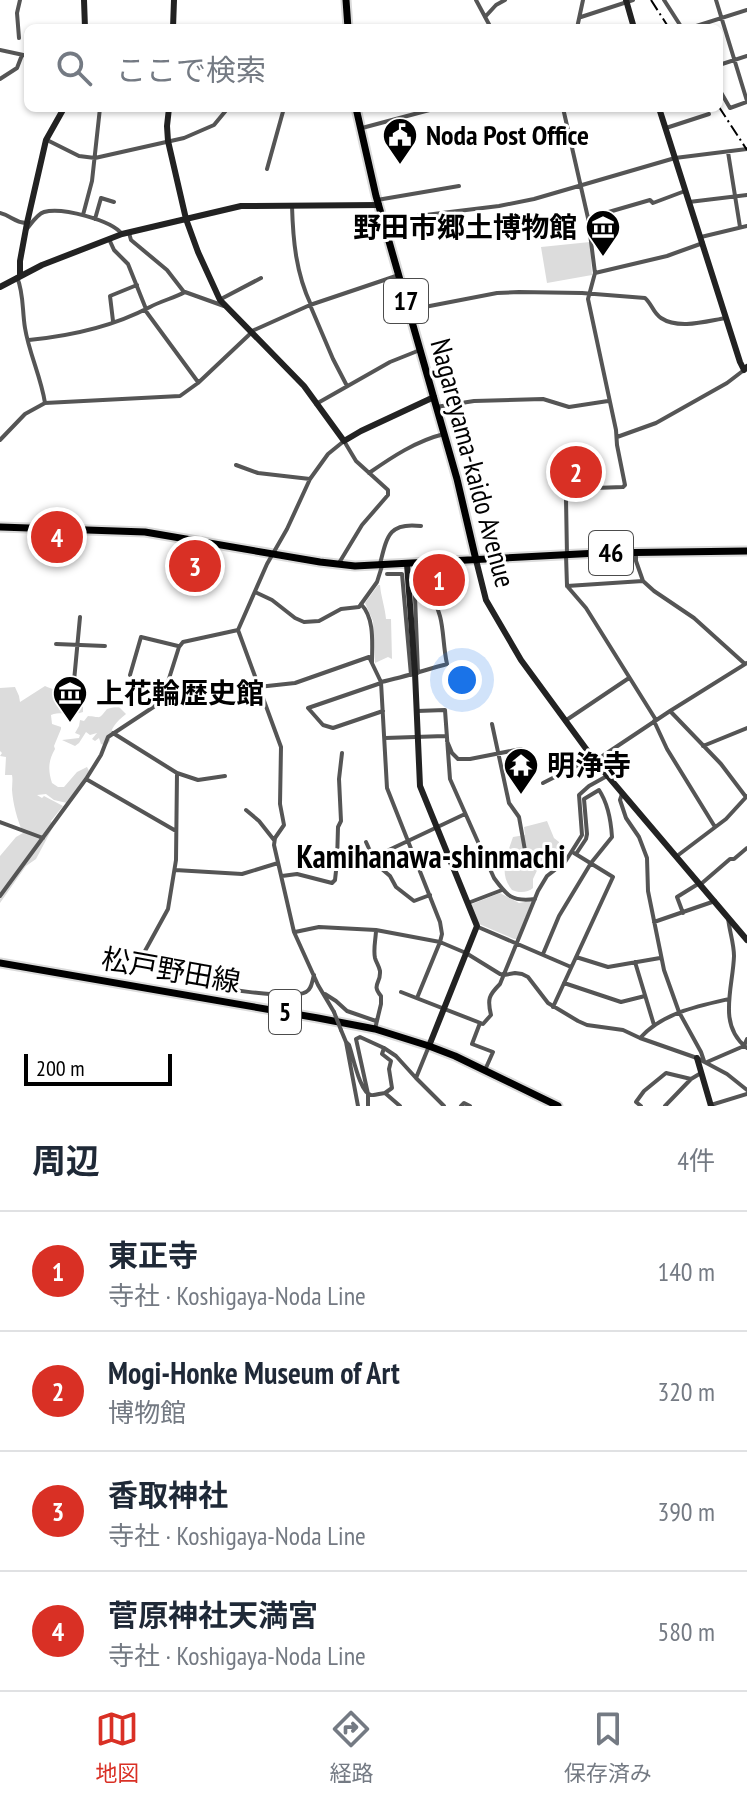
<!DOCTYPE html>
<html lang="ja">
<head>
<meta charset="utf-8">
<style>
  body { margin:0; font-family:"PT Sans Narrow","Noto Sans JP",sans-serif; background:#f6f6f7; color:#1f2937 }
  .scale { position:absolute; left:24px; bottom:20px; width:148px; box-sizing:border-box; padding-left:8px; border:4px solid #000; border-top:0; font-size:22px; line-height:28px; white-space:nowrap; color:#000; -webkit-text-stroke:6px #fff; paint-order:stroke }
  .you { position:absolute; left:462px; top:680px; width:28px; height:28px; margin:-20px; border:6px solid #fff; border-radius:50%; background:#1a73e8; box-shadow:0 0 0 12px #1a73e833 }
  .badge { display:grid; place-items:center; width:52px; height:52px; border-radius:50%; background:#d93025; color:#fff; font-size:26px; font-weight:700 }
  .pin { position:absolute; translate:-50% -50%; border:4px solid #fff; box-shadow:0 2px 8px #0006 }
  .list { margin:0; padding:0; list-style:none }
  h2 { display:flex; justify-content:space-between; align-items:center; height:104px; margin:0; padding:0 32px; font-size:34px }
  h2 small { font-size:26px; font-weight:400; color:#747a83 }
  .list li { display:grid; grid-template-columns:52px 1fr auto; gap:24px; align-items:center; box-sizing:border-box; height:120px; padding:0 32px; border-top:2px solid #e0e1e3 }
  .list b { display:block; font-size:30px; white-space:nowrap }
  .list p { margin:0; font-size:26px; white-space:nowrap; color:#747a83 }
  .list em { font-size:26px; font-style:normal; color:#747a83 }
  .icon { flex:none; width:44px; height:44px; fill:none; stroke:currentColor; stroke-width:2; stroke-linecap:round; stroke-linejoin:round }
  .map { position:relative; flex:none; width:747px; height:1106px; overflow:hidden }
  .search { position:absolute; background:#fff; box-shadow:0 2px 6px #0004; left:24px; right:24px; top:24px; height:88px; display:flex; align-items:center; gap:20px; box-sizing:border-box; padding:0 28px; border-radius:12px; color:#747a83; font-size:30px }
  .sheet { height:584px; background:#fff }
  nav { display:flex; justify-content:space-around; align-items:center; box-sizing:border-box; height:112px; border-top:2px solid #e0e1e3; background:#fff; font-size:22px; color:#747a83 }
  nav a { display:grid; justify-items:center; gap:4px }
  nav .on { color:#d93025 }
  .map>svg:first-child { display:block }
  .green { fill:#dcdcdc }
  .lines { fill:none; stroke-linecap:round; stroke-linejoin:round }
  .primary-casing { stroke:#dbdbdb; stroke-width:11 }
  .street { stroke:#555; stroke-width:4 }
  .secondary { stroke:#222; stroke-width:6 }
  .primary { stroke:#000; stroke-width:7 }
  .rail { stroke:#000; stroke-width:2; stroke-dasharray:12 4 2 4; stroke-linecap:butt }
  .street-bridge { stroke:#555; stroke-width:4 }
  .labels { text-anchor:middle; stroke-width:6; stroke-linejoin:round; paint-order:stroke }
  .shield { fill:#fff; stroke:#4c4c4c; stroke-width:2 }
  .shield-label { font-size:26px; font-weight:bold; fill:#000 }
  .poi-label { font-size:28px; font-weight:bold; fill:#000; stroke:#fff; text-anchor:start }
  .street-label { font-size:28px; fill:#000; stroke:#fff }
  .quarter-label { font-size:32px; font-weight:bold; fill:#000; stroke:#fff }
</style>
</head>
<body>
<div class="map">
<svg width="747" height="1106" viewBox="0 0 747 1106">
  <rect width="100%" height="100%" fill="#fff"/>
  <path class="green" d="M590,242L592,275L547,283L541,247Z
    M378,585H380C381,597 385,607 386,619H391L392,659L388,657L375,663L373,621L365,603Z
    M45,686C60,693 73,693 83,707V712C73,716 62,711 51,715L52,724L61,727V729L54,746L55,749C48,761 48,770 52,783L58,787H64L77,772L87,767L89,771L67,803L54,800L46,794L37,795L42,798L44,796L63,806L51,821L53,827L36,859L26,866L0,903V856L16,837L23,833C17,819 13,804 12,790C12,785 13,780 12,775H5L6,757L0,756L2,753L0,751V688L15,687L19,696L20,702Z
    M118,706L126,714C116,722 110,728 110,741L106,746L101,744L99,738L95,741L92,739L97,733L90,735L86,732L79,743L75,746L62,740L79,738L80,735L75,733L79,726L80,720L84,721L88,716C102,717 98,720 107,709Z
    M547,821L554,838L559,842V850L547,863L545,861L541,862L533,879V888C528,893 518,893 512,890C498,873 507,855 513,837L525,835L524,827Z
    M500,893L519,903L530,901L531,903L517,939H514L479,924L471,906L472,904Z"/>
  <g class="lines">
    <g class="primary-casing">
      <path id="primary" d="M346,0L348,28
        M356,108L376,196L457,479L476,560
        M0,527L145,532L320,562L355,566L598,553L747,551
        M0,963L318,1018L375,1029L429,1046L455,1056L558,1106"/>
    </g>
    <path class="street" d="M476,0L491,28
      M664,0L682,28
      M716,0L747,101
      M485,17L496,5L505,0
      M581,17L633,0
      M577,28L583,0
      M690,28L747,10
      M19,38L17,13L20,0
      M0,50L28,56
      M719,65L747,56
      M0,79L17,68L22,55
      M719,89L730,108L747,102
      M563,108L588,218L595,273L588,299L616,430L617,445L625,485L623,487L567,489L566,499L567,555
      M362,128L437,108
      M666,128L709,114
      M47,140L79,156L95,158L184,138L214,125L228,108
      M728,152L740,227
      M267,169L284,108
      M377,200L459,186
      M689,202L747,195
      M292,206C293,241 296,273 311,305
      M0,213C12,216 13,222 26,223
      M83,215L92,181L100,108
      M588,218L650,200L653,203L685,191
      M95,219L101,198L114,202
      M384,222L409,217L499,206L534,199L675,158L747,149
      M26,230C31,224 37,214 44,212C62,207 111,220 122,234
      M129,233L131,240L167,270L184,292
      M701,237L747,226
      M109,239L114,250L128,264L146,309
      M595,273L667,256L703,243
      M17,277C24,294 22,310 25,328C29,353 41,377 45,403
      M221,299L261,278
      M310,305L333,359L347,386
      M145,310L198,382
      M409,310L497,293L519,292L582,293L645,298C652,304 653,313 661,318C679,330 707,321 726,318
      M113,321L110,296L137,285
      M252,331L310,305L399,275
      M29,340C70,336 114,326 150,307C161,301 174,298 185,292L224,306
      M316,404L390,362L420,350
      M436,407L474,401L543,399L569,407L608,401
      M617,437L656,423L727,383L744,370
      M0,440L25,414L45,403L180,396L198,383L251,333
      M236,465L258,473L310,479
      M369,473C392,457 416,441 444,434
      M636,552V561L643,581L654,591L694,618L745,664
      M566,555L567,586L586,608L656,720
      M380,564C387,536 389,522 421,526
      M387,574H402L411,675
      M567,586L643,581
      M255,592L272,600L295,618L304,622L319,621L341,609L359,607L377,582L382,566
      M361,604C375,619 372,643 372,663
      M56,644L105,646
      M130,675L141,637L178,646
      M381,682C404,677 425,670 447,664C441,636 446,617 429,593L415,596L418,673
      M381,683L308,708L323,725L333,728L383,711
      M258,687L295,683L369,657L381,682L387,788L440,922L442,934L440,942L417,998
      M75,704L74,681L80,617
      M417,711L445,710L450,779L494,878C507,896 512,902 535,899
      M671,712L721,764L746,797
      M565,721L629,678
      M654,721L667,749L715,827
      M492,724L509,803L519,817L526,856
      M113,733L177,773L198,780L225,776
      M385,738L445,736
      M447,741L452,753L458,759H470L521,749
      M703,746L747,728
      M595,761L670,711L747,663
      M86,779L176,831
      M543,783L592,758
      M622,794L620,800L626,818L639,837L647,858L648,891L664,970L679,1012L701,1052L704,1061
      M246,810L259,821L274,840
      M0,822L43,838
      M366,842L376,864L390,876L396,887L414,901L430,895
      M677,856L726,819L747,796
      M374,857L465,814
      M175,870L242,874L278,863
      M282,876L297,874L332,883L335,880L337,862L338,827L341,821L339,779L342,753
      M701,884L730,859H734L747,848
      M0,896L86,779L101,755L108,737L155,706L166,688L179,647L183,642L238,630
      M468,903L502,890
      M683,913L677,897L698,884
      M728,917C729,930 734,943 734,956C733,988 717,1025 747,1048
      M654,922L715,901
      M478,927L571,967
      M295,932L319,927L376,930L440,942L466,953L500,974L504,975L515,973L522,974L528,977L548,1003L578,1021L587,1025L623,1030L640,1038L697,1058L727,1074L747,1090
      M543,954L559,916L591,863L612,837C611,821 607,802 599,790L584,799L587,834L586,839L576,854
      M576,957L608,967L660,958
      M635,962L654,1025
      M134,971L168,909L176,860L177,773
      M186,982C207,986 291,1001 306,992C312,989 312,981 314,975
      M564,983L621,1002L645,996
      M401,992L483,1024L491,1015C487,999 489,995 500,984L538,891L547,876L565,862L582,835L579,795L589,786L607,776
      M325,994L336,1001L347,1011L376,1021
      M553,1007L613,877L574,853
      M334,1012L318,985L294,932L274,845L275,838L284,825L280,804L281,747L238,630L267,564L287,529L310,479L328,454L344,441L356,461L388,490V495L362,525L339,563
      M480,1023L472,1044L493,1052L485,1070
      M375,1029L381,1004V996C371,984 381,984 380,971C379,966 376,962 375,958C373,949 376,938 376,930
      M341,1030L346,1042L358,1106
      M641,1037C663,1013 698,1006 729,999
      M346,1042L349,1045C353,1056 360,1093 371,1095C373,1096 383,1093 385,1093L400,1106
      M429,1046L416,1078L444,1106
      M707,1062L744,1046L747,1039
      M385,1093L392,1088L389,1069L391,1061L382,1054L384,1048L396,1056L416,1078
      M711,1105L747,1094
      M368,1106V1094L356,1039L360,1037L384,1048
      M461,1106L464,1103L470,1106
      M641,1106L636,1102L644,1091L666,1073L691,1079
      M665,1106L691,1079L701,1073"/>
    <path class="secondary" d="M84,0L85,28
      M626,0L634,28
      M173,28L174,0
      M169,108L167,126L168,141L186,219L198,252L220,300L304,386L344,441L361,431L434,397
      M659,108L740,362L744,370L747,367
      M20,275V261L27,223L46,140L64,108
      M0,287L42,265L122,234L241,206L379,205
      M476,560L486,600L521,660L595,761L747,940
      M407,564L415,673L420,786L477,926L429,1046
      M697,1058L711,1106"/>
    <use href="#primary" class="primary"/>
    <path class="rail" d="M651,0L669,28
      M719,107L747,150"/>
    <path class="street-bridge" d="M334,1012L341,1030"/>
  </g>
  <defs>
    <g id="civic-pin" transform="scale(1.8)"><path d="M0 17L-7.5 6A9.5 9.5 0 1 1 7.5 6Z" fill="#000" stroke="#fff"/><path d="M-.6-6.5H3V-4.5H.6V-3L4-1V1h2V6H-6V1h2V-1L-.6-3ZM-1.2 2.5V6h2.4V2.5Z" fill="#fff"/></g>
    <g id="museum-pin" transform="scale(1.8)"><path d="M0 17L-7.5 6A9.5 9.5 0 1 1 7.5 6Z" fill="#000" stroke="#fff"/><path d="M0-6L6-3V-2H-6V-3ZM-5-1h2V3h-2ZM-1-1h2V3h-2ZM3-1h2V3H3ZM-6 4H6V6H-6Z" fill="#fff"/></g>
    <g id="temple-pin" transform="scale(1.8)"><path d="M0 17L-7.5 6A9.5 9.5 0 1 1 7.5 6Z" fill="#000" stroke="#fff"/><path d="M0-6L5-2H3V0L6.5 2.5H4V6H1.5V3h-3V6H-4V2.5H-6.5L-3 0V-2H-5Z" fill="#fff"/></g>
  </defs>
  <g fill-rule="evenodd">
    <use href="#civic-pin" x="400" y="135"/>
    <use href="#museum-pin" x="603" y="227"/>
    <use href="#museum-pin" x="70" y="693"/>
    <use href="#temple-pin" x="521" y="765"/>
  </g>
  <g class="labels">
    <g class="shield">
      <rect x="384" y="279" width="44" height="44" rx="6"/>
      <rect x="589" y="531" width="44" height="44" rx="6"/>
      <rect x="269" y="990" width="32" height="44" rx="6"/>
    </g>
    <g class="shield-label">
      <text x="406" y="310">17</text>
      <text x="611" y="562">46</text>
      <text x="285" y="1021">5</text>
    </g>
    <g class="poi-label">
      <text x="426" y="145">Noda Post Office</text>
      <text x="577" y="237" text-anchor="end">野田市郷土博物館</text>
      <text x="96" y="703">上花輪歴史館</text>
      <text x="547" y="775">明浄寺</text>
    </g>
    <g class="street-label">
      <text transform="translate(473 463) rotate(75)" y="10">Nagareyama-kaido Avenue</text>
      <text transform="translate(171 970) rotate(10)" y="10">松戸野田線</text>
    </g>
    <g class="quarter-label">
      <text x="431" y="868">Kamihanawa-shinmachi</text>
    </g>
  </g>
</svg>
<div class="scale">200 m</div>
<div class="you"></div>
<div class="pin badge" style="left:439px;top:580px">1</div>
<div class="pin badge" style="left:576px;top:472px">2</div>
<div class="pin badge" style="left:195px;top:566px">3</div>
<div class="pin badge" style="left:57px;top:537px">4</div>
<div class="search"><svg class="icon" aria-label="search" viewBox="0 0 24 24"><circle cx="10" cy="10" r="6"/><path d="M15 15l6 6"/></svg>ここで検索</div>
</div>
<section class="sheet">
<h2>周辺<small>4件</small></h2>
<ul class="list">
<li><span class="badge">1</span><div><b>東正寺</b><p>寺社 · Koshigaya-Noda Line</p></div><em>140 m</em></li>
<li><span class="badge">2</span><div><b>Mogi-Honke Museum of Art</b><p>博物館</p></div><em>320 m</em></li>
<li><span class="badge">3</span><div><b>香取神社</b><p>寺社 · Koshigaya-Noda Line</p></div><em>390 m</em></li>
<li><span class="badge">4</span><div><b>菅原神社天満宮</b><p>寺社 · Koshigaya-Noda Line</p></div><em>580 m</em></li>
</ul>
</section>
<nav>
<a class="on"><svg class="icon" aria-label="map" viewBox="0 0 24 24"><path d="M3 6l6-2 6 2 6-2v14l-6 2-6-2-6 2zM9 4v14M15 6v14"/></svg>地図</a>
<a><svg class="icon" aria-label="directions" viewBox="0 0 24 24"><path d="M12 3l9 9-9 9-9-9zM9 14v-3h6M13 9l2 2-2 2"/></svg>経路</a>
<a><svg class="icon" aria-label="saved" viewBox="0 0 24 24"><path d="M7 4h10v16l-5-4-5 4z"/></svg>保存済み</a>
</nav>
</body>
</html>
